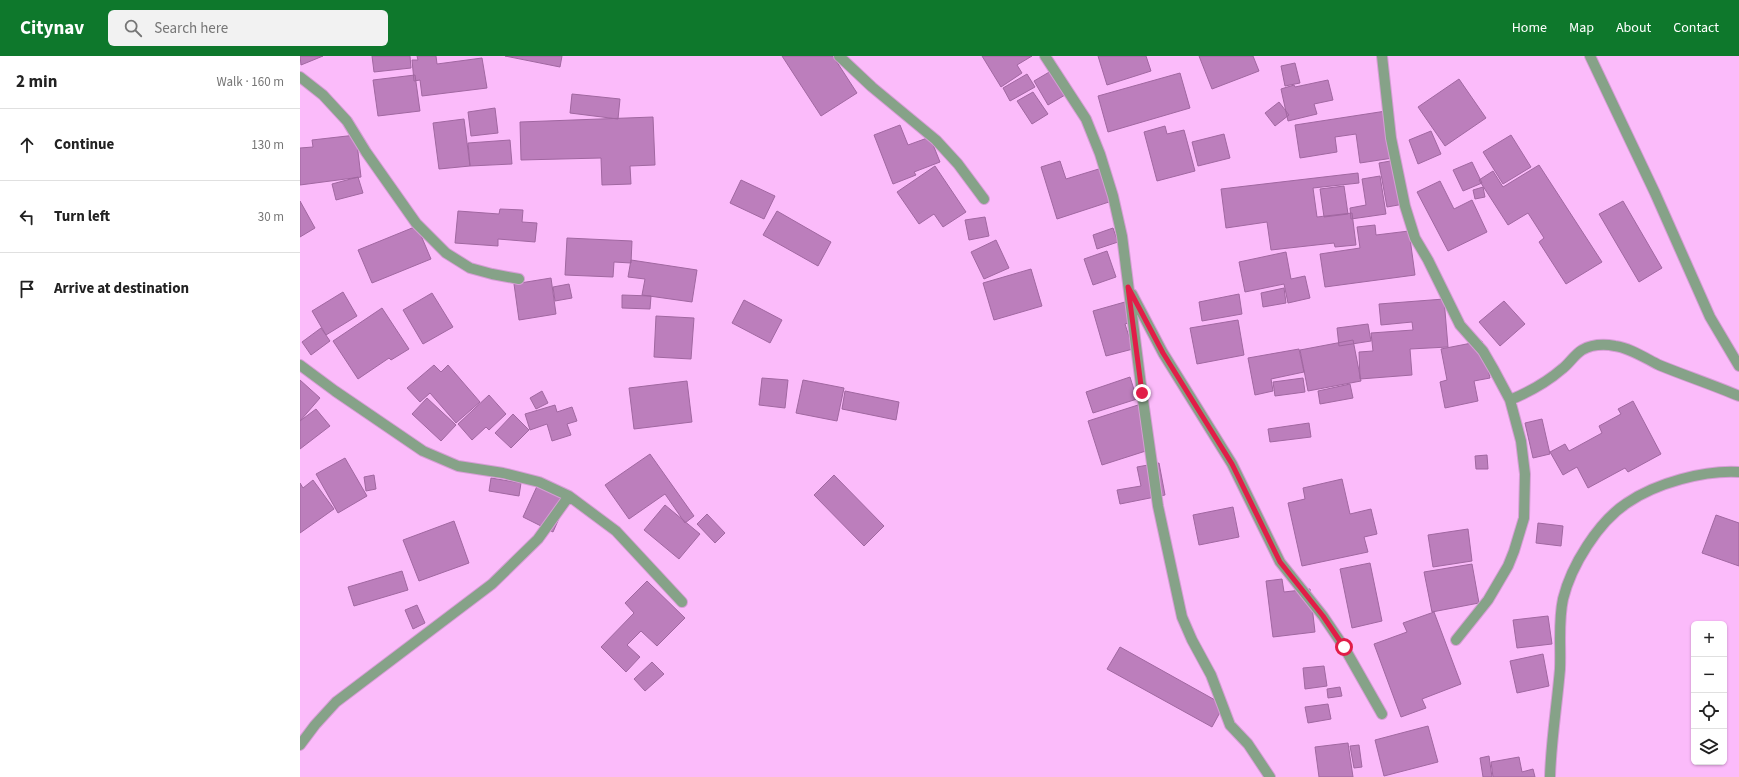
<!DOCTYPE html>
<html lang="en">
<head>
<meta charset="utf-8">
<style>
  body { margin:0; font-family:"Source Sans 3",sans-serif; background:#f2f2f2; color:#222 }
  .controls { position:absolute; right:12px; bottom:12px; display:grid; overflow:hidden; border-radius:6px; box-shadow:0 1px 3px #0004 }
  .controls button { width:36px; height:36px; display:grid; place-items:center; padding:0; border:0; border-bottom:1px solid #e0e0e0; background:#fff; color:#222; font:20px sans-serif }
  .stop { position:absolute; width:12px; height:12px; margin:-9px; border:3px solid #e11d48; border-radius:50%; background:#fff }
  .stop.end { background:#e11d48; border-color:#fff; box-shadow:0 1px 4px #0008 }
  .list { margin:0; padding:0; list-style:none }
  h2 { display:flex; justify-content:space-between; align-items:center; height:52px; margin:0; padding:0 16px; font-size:17px }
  h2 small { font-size:13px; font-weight:400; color:#767676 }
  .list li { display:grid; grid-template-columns:26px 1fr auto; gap:12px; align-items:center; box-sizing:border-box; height:72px; padding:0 16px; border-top:1px solid #e0e0e0 }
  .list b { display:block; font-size:15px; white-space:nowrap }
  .list em { font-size:13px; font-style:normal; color:#767676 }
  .icon { flex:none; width:22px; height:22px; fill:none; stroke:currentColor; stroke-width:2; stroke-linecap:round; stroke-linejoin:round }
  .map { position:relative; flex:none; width:1439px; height:721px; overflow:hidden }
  header { display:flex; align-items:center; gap:24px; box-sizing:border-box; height:56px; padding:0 20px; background:#0e782c; color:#fff }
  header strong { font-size:19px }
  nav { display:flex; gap:22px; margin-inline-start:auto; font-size:14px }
  .search { width:280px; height:36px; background:#f2f2f2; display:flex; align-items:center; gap:10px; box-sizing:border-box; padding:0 14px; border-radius:6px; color:#767676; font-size:15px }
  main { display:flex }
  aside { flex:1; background:#fff }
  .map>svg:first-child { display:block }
  .building { fill:#bc7ebc; stroke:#a167a1 }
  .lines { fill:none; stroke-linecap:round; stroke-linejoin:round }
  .minor-casing { stroke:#d69dd5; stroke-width:12 }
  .minor { stroke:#86a288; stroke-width:10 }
  .route { stroke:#e11d48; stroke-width:5 }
</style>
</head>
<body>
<header>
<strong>Citynav</strong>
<div class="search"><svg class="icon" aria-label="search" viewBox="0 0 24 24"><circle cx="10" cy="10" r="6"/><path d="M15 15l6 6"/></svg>Search here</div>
<nav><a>Home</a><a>Map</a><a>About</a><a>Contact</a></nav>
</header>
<main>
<aside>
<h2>2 min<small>Walk · 160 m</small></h2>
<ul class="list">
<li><svg class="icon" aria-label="ahead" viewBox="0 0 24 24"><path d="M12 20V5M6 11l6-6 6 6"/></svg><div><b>Continue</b></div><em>130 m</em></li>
<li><svg class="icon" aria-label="left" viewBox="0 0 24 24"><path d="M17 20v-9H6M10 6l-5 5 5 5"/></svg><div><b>Turn left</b></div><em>30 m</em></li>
<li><svg class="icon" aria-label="arrive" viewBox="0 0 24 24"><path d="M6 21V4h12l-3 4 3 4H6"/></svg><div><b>Arrive at destination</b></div></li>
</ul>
</aside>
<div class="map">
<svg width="1439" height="721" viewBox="0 0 1439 721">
  <rect width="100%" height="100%" fill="#fbbbfa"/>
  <path class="building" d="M0,0H23L1,9Z
    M72,0H110L111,12L74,16Z
    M117,0H136L137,8L182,2L187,32L122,40L120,24L114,25L112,4H118Z
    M205,0H262L260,11Z
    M482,0H533L557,37L521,60Z
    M682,0H732L717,9L722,17L701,31Z
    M798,0H846L851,15L807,29Z
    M899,0H953L959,15L912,33Z
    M995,7L1000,27L985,30L981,10Z
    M751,15L765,39L748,49L734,25Z
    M880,17L890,52L808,76L798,40Z
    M727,18L735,31L710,45L703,32Z
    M115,19L120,55L78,60L73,24Z
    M1159,23L1186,62L1145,90L1118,51Z
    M1028,24L1033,44L1014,48L1017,58L988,65L981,33L994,29L995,31Z
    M733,36L748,58L732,68L717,45Z
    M272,38L320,43L318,63L270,57Z
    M979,46L989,59L975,70L965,57Z
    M195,52L198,77L171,80L168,56Z
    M1086,55L1093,102L1060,107L1056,78L1035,81L1037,96L1000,102L995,69Z
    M353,61L355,109L330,110L331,128L302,129L301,102L221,104L220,66Z
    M164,63L170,110L139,113L133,67Z
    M600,69L608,89L630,81L640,106L614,116L616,119L593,128L574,79Z
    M865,70L867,78L884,74L895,115L857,125L844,76Z
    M1131,75L1141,98L1118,108L1109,84Z
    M924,78L930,102L898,110L892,86Z
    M56,79L61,121L0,129V92L13,91L12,84Z
    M1211,79L1231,111L1203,128L1183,96Z
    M210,84L212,108L170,110L168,87Z
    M1096,104L1104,148L1087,151L1079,107Z
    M760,105L766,123L802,112L812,145L757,163L741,111Z
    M1172,106L1182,127L1163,135L1153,114Z
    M1239,109L1302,206L1266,228L1239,186L1244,182L1228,157L1208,169L1179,124L1193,115L1203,131Z
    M635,110L666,156L643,171L634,158L619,168L597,136Z
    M1058,117L1059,127L1013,132L1017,161L1052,157L1056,189L1035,191L1034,187L971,194L967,166L926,172L921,133Z
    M1080,120L1086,158L1051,163L1050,152L1066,149L1062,123Z
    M58,121L63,137L36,144L32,128Z
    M441,124L475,140L464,163L430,147Z
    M1140,125L1154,153L1172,144L1187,176L1148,195L1117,136Z
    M1044,130L1048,158L1024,161L1020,133Z
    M1183,131L1185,141L1175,143L1173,134Z
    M0,145L15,172L0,181Z
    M1323,145L1362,212L1339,226L1299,158Z
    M200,153L223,154L222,166L237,167L235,186L198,183V190L155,187L158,155L199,158Z
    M477,155L531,186L518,210L463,179Z
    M685,161L689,180L669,184L665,164Z
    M1075,169L1076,179L1109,175L1115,219L1025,231L1020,198L1060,192L1057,171Z
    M117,170L131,203L72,227L58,194Z
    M813,172L818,186L797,193L793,179Z
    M267,182L332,185L331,207L314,206L313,221L265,219Z
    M696,184L709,212L684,223L671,196Z
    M807,195L816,221L793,229L784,203Z
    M986,196L991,223L1005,220L1010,242L988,247L984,228L945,236L939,206Z
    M331,204L397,214L392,246L342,239L345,223L328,221Z
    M731,213L742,250L694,264L683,227Z
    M251,222L256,258L219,264L214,228Z
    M269,228L272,242L255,245L253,231Z
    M984,232L986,247L963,251L961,237Z
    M43,236L57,260L26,279L12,255Z
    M132,237L153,271L123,288L103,254Z
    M939,238L942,258L902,265L899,246Z
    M322,239L351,240L350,253L322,252Z
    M1144,243L1148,291L1110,293L1112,319L1060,323L1059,296L1073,295L1071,277L1113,274L1112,266L1081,269L1079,248Z
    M444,244L482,264L470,287L432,267Z
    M832,244L838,264L825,268L833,293L806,300L793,255Z
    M1204,245L1225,268L1200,290L1179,266Z
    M82,252L109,293L91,304L89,302L58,323L33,285Z
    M356,260L394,262L391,303L354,301Z
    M938,264L944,299L897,308L890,272Z
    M1068,268L1071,285L1039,290L1037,272Z
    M21,272L30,285L11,299L2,286Z
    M1053,284L1061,325L1008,335L1000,294Z
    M1182,285L1190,322L1174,325L1178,345L1145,352L1140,326L1147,324L1141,293Z
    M999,293L1004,316L971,323L973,335L955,339L948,302Z
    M134,309L141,316L148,309L180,346L156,367L130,337L120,346L107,332Z
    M830,321L837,343L793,357L786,336Z
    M462,322L488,324L485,352L459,349Z
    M1003,322L1005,336L975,340L973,326Z
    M0,324L20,342L0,365Z
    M503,324L544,332L537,365L496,357Z
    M387,325L392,366L334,373L329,332Z
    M1050,328L1053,342L1020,348L1018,335Z
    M242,335L248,347L236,353L230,342Z
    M545,335L599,346L596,364L542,353Z
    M189,339L206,358L189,374L186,371L172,384L158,368Z
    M127,342L156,369L141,385L112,358Z
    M1333,345L1361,398L1328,416L1325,412L1288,432L1277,411L1263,419L1250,396L1265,388L1269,395L1302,377L1299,370L1321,358L1318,353Z
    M255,349L257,356L272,351L277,365L267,368L271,379L252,385L247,368L230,374L225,358Z
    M838,349L852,393L802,409L788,365Z
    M16,353L30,370L0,393V365Z
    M213,358L229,374L211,392L195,377Z
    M1242,363L1250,398L1233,402L1225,367Z
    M1009,367L1011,381L970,386L968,373Z
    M350,398L394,460L385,467L365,438L329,463L305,429Z
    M1187,399L1188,413H1176L1175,400Z
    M45,402L67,440L38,457L16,418Z
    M859,407L865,439L820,448L817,434L841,430L837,411Z
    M74,419L76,433L66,435L64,421Z
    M534,419L584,470L564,490L514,439Z
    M191,422L221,427L219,440L189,435Z
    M1042,423L1050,458L1071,453L1077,478L1064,481L1068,496L1002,510L988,447L1005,443L1003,432Z
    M13,424L34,453L0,477V427L3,432Z
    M238,428L268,442L253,476L223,461Z
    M365,449L400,478L379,503L344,474Z
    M933,451L939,481L899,489L893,459Z
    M407,458L425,477L415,487L397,468Z
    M1416,459L1439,467V510L1402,497Z
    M154,465L169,507L119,525L103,484Z
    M1238,467L1263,470L1261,490L1236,487Z
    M1168,473L1172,505L1133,511L1128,479Z
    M1070,507L1082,565L1052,572L1040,513Z
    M1172,508L1179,547L1132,556L1124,516Z
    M102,515L108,534L54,550L48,531Z
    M982,523L984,536L1010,533L1015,576L973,581L966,525Z
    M347,525L385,562L357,590L341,575L327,589L340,601L326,616L301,591L334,557L325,547Z
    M117,549L125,567L113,573L105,554Z
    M1134,556L1161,628L1122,643L1126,652L1101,661L1074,588L1107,576L1103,567Z
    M1248,560L1252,588L1217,592L1213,564Z
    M820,591L924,649L912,671L807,613Z
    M1243,598L1249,630L1217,637L1210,605Z
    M352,606L364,618L345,635L334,623Z
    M1024,610L1027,630L1005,633L1003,612Z
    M1040,631L1042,640L1028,642L1027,633Z
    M1028,648L1031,663L1008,667L1005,651Z
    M1128,670L1138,706L1084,720L1075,684Z
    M1048,687L1053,721H1019L1015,691Z
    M1059,689L1062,711L1054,712L1050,690Z
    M1189,700L1192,721H1183L1180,702Z
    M1219,701L1222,716L1233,713L1235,721H1193L1191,706Z"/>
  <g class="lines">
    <g class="minor-casing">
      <path id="minor" d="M539,0L572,31L636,84L658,108L684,143
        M745,0L786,63L800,98L813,140L822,180L842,337L858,450L882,561L892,584L911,619L930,669L948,688L970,721
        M1082,0L1091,82L1105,150L1115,182L1128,204L1160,269L1183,295L1194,314L1210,344L1221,385L1225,418L1224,462L1214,495L1208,510L1188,544L1156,584
        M1290,0L1355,137L1410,261L1439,310
        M0,21L23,39L47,65L66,96L116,167L146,197L170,212L192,218L219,223
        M832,238L863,297L932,408L980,506L1023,560L1044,591L1082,658
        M0,309L35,335L123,395L158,410L203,417L239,426L269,440L316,475L382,546
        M1210,344C1229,336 1246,327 1262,313C1269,308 1274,299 1282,294C1291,289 1304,288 1315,290C1330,292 1345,302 1359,309C1386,320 1413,329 1439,340
        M0,689L15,669L36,646L192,528L238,483L269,440
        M1250,721C1251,685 1257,649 1260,613C1261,590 1258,566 1263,543C1271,510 1298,466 1327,447C1356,427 1404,414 1439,416"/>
    </g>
    <use href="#minor" class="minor"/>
  </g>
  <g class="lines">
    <path class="route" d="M842,337L828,231L863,297L932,408L980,506L1023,560L1044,591"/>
  </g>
</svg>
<div class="controls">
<button>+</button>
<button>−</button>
<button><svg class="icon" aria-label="locate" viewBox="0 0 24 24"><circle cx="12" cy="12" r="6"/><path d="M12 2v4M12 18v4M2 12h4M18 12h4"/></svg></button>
<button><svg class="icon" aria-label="layers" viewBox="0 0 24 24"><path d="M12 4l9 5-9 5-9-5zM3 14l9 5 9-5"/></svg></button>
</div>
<div class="stop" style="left:1044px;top:591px"></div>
<div class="stop end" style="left:842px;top:337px"></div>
</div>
</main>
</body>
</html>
